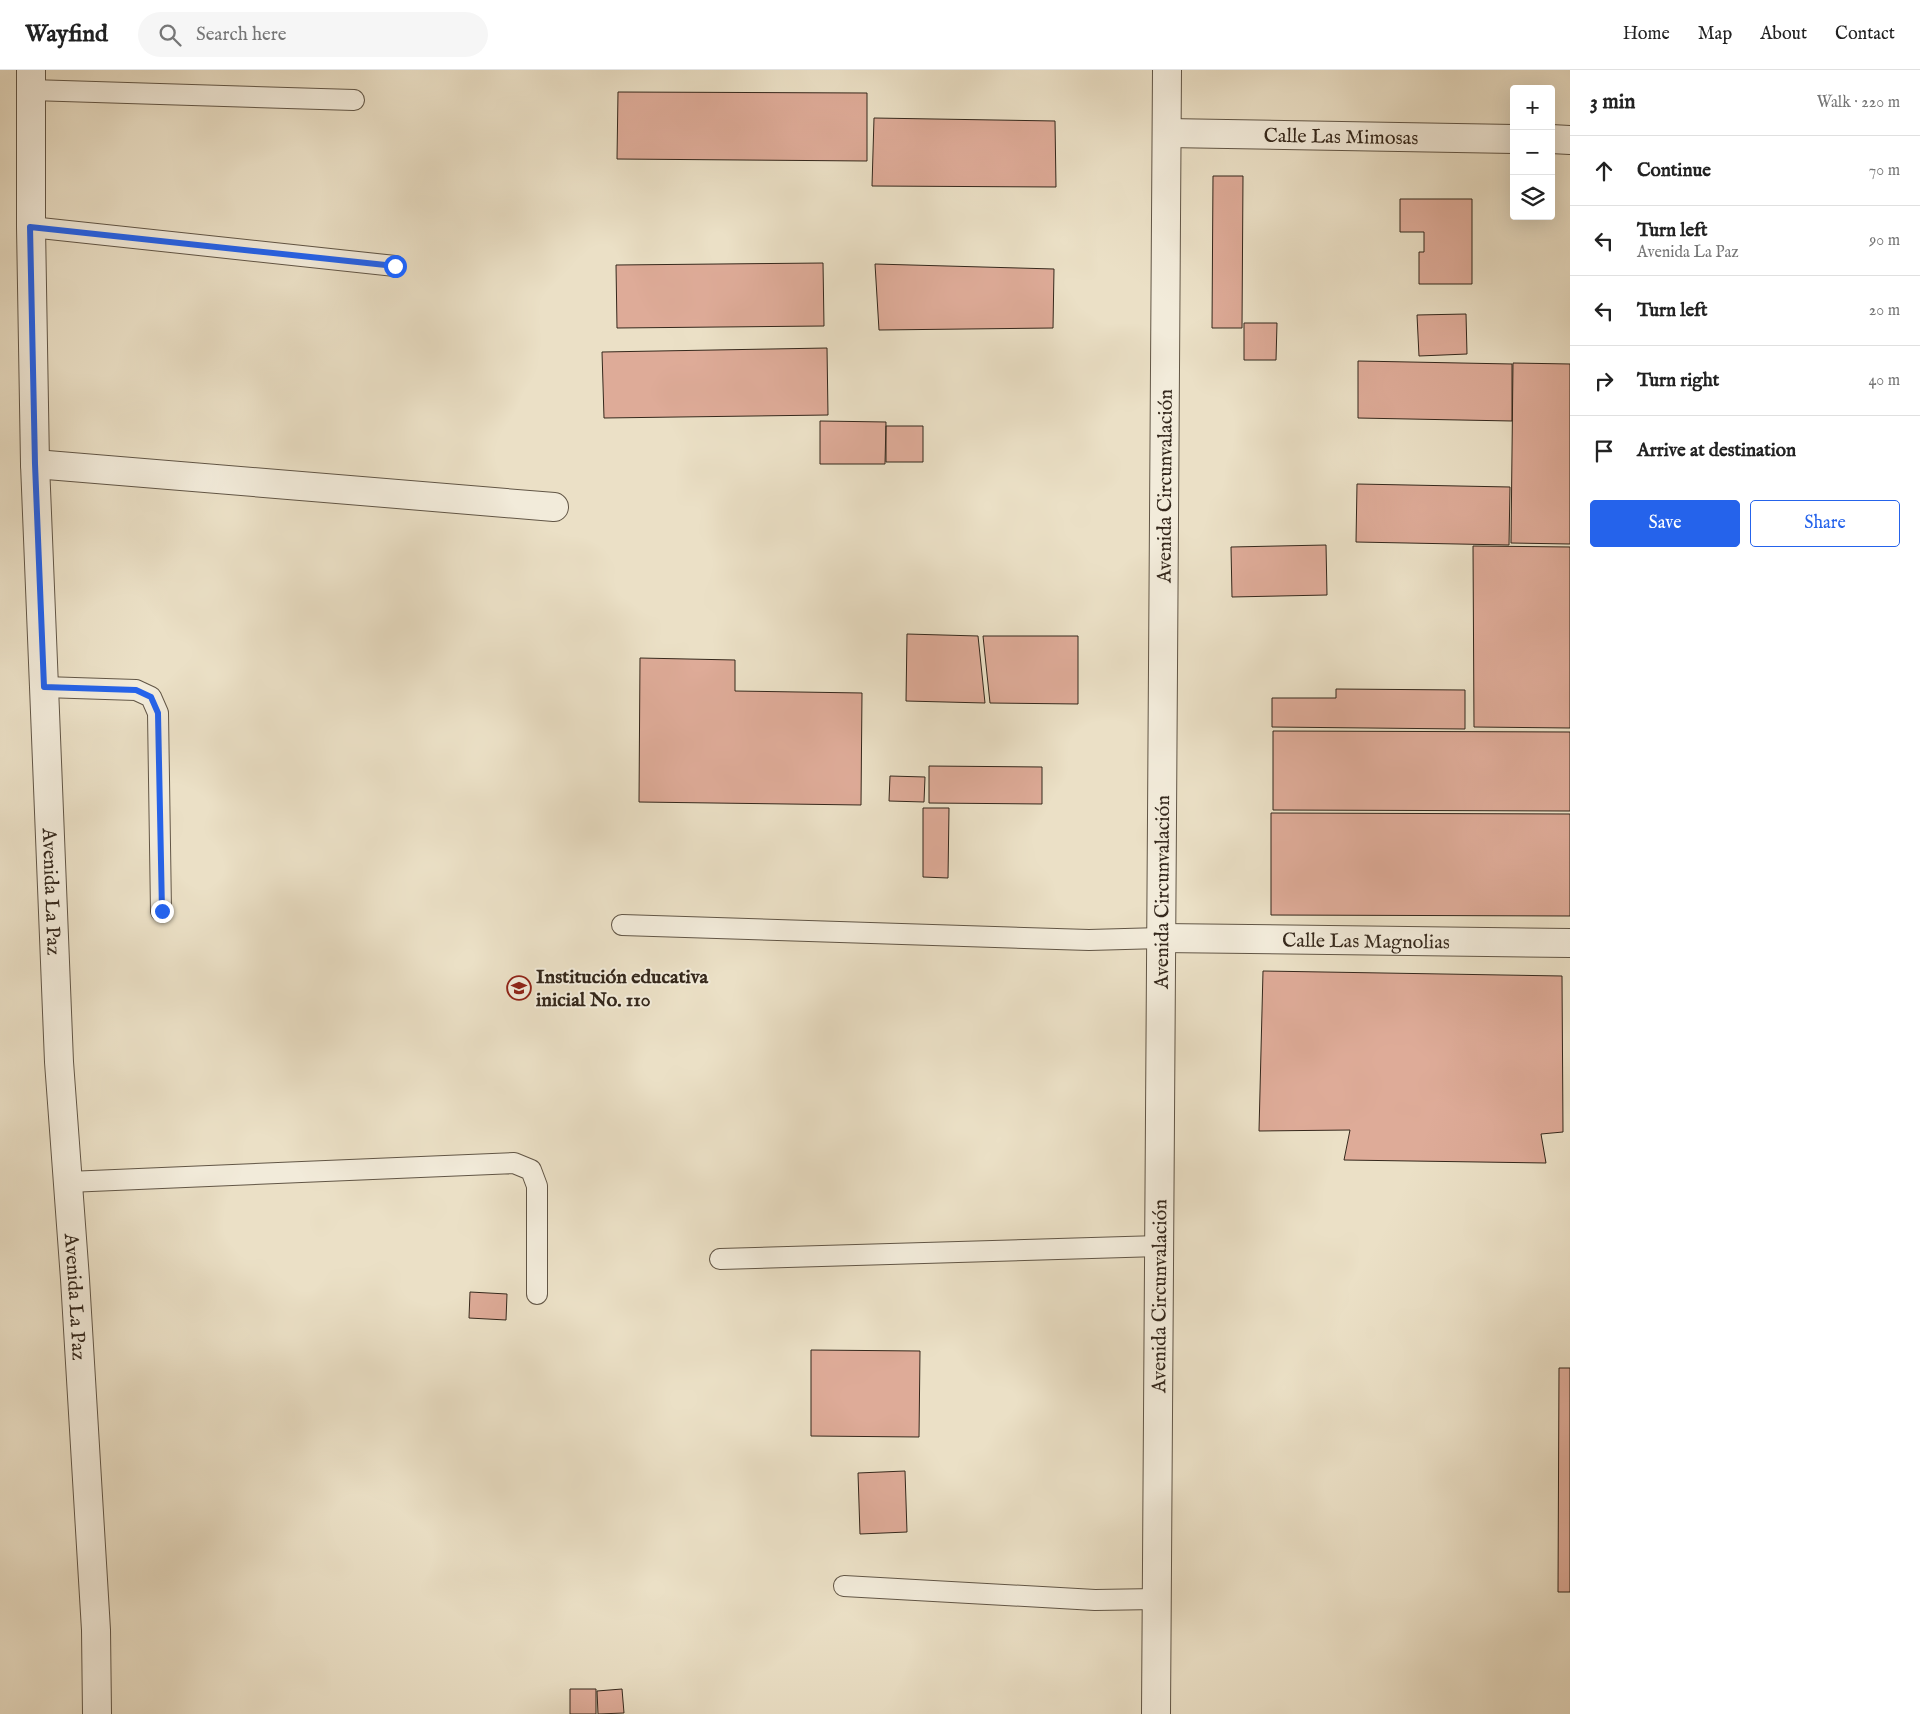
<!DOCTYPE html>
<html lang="en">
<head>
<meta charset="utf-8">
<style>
  body { margin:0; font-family:"IM FELL English",serif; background:#f6f6f6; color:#222 }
  .controls { position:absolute; right:15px; top:15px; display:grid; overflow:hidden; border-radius:5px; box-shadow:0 5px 20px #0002 }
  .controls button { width:45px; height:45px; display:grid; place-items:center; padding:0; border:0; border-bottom:1px solid #e0e0e0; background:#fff; color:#222; font:25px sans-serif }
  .stop { position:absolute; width:15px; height:15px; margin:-11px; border:4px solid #2563eb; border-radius:50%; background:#fff }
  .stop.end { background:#2563eb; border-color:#fff; box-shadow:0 1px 5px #0008 }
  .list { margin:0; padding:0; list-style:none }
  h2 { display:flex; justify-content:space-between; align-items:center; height:65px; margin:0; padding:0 20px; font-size:21px }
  h2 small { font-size:16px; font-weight:400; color:#767676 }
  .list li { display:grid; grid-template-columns:32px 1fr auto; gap:15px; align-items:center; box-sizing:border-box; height:70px; padding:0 20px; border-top:1px solid #e0e0e0 }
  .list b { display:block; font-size:19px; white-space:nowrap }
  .list p { margin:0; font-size:16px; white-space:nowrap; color:#767676 }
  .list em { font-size:16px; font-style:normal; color:#767676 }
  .actions { display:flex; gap:10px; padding:15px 20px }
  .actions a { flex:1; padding:11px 0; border:1px solid #2563eb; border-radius:5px; text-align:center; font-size:18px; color:#2563eb }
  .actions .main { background:#2563eb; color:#fff }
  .icon { flex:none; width:28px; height:28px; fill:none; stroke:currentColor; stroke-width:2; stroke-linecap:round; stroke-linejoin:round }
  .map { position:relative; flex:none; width:1570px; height:1644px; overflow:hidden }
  header { display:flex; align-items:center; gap:30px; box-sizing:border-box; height:70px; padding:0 25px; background:#fff; border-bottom:1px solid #e0e0e0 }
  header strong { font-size:24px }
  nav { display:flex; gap:28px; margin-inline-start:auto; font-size:18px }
  .search { width:350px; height:45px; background:#f6f6f6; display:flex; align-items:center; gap:12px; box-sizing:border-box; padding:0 18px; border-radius:28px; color:#767676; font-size:19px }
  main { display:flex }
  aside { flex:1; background:#fff }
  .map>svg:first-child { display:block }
  .building { fill:#deab98; stroke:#35281c }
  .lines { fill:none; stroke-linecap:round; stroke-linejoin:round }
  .service-casing { stroke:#625646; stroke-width:22 }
  .minor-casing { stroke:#625646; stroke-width:30 }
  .tertiary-casing { stroke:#625646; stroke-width:30 }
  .service { stroke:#f2ebda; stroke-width:20 }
  .minor { stroke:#f2ebda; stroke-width:28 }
  .tertiary { stroke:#f2ebda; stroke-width:28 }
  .route { stroke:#2563eb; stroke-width:6 }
  .labels { text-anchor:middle; stroke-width:4; stroke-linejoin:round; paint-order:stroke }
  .street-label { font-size:20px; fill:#35281c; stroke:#f2ebda }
  .poi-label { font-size:20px; font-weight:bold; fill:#35281c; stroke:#f2ebda; text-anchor:start }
</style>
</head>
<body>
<header>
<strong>Wayfind</strong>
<div class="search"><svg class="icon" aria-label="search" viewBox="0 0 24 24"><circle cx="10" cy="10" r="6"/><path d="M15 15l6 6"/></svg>Search here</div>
<nav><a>Home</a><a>Map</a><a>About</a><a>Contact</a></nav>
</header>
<main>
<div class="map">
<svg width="1570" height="1644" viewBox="0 0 1570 1644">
  <rect width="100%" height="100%" fill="#ebe0c6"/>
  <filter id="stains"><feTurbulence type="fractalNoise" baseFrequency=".004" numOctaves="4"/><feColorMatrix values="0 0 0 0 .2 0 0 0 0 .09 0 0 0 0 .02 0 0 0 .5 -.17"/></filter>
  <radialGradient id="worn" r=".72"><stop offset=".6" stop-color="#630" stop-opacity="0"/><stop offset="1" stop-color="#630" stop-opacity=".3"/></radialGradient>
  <path class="building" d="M618,22L867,23V91L617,89Z
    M874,48L1055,51L1056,117L872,116Z
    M1213,106H1243L1242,258H1212Z
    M1400,129H1472V214H1419V182H1424V162H1400Z
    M823,193L824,256L617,258L616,195Z
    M875,194L1054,199L1053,258L879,260Z
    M1466,244L1467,284L1419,286L1417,245Z
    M1244,253H1277L1276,290H1244Z
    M827,278L828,345L604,348L602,282Z
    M1358,291L1512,294V351L1358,348Z
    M1513,293L1570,294V474L1511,473Z
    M820,351L886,352L885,394H820Z
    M886,356H923V392H886Z
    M1357,414L1510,417L1509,475L1356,472Z
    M1326,475L1327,525L1232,527L1231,477Z
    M1473,476L1570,477V658L1474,657Z
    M907,564L978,566L985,633L906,631Z
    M983,566H1078V634L990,633Z
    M640,588L735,590V621L862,623L861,735L639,732Z
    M1336,619L1465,620V659L1272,657V628H1336Z
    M1273,661L1570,662V741L1273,740Z
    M929,696L1042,697V734L929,733Z
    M890,706L925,707L924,732L889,731Z
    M923,738H949L948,808L923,807Z
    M1271,743L1570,744V846L1271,845Z
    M1263,901L1562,906L1563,1062L1541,1064L1546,1093L1344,1090L1350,1060L1259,1061Z
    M470,1222L507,1224L506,1250L469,1248Z
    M811,1280L920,1281L919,1367L811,1366Z
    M1559,1298H1570V1522H1558Z
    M905,1401L907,1462L860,1464L858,1403Z
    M570,1619H596V1644H570Z
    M622,1619L624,1643L598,1644L597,1621Z"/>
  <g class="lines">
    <g class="service-casing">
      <path id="service" d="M31,20L354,30
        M31,157L395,196
        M44,617L136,620L151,627L158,643L161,841
        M622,855L1089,870L1161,868
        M68,1112L514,1093L531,1100L537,1116V1224
        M720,1189L1159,1176
        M844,1516L1095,1530L1157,1529"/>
    </g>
    <g class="minor-casing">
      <g id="minor">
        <path id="s1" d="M31,0V157L35,394L44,617L59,992L75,1209L96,1560L97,1644"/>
        <path id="s2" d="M1167,63L1514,69"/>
        <path d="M1551,69L1570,70"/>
        <path d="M35,394L554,437"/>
        <path id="s3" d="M1161,868L1570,873"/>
      </g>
    </g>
    <g class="tertiary-casing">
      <g id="tertiary">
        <path id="s4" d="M1156,1644L1167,0"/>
      </g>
    </g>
    <use href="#service" class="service"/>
    <use href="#minor" class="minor"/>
    <use href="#tertiary" class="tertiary"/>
  </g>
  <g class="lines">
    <path class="route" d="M162,841L158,643L151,627L136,620L44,617L35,394L30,157L395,196"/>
  </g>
  <defs>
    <g id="school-ring" transform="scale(1.25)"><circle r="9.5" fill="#f2ebda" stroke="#8f2418" stroke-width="1.5"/><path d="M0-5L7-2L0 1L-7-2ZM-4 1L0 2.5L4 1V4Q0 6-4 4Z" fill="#8f2418"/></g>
  </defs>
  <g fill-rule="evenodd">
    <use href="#school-ring" x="519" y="918"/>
  </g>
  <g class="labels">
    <g class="street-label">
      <text dy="7" stroke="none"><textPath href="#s2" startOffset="174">Calle Las Mimosas</textPath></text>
      <text dy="7" stroke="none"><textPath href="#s4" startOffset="1228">Avenida Circunvalación</textPath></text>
      <text dy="7" stroke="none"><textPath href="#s1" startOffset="822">Avenida La Paz</textPath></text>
      <text dy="7" stroke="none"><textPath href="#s4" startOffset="822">Avenida Circunvalación</textPath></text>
      <text dy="7" stroke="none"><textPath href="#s3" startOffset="205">Calle Las Magnolias</textPath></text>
      <text dy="7" stroke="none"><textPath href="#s1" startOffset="1228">Avenida La Paz</textPath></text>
      <text dy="7" stroke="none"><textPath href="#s4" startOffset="418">Avenida Circunvalación</textPath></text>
    </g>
    <g class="poi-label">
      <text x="536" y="913">Institución educativa<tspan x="536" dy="23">inicial No. 110</tspan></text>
    </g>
  </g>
  <rect width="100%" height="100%" filter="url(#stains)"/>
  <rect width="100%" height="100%" fill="url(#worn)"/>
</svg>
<div class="controls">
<button>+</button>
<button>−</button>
<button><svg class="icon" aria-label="layers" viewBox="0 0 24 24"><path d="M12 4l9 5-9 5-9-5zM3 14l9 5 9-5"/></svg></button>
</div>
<div class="stop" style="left:395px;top:196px"></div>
<div class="stop end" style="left:162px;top:841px"></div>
</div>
<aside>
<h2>3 min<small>Walk · 220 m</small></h2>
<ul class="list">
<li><svg class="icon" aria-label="ahead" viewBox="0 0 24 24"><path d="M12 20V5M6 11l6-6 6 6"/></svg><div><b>Continue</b></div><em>70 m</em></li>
<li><svg class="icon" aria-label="left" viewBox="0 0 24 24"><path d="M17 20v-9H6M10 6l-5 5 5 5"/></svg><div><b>Turn left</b><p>Avenida La Paz</p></div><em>90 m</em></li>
<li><svg class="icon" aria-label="left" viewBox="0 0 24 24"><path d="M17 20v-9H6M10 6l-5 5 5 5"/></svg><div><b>Turn left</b></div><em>20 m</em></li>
<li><svg class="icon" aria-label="right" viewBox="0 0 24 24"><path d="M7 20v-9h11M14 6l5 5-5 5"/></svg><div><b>Turn right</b></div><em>40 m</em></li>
<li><svg class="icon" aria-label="arrive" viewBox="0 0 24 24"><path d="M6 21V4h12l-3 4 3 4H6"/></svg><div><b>Arrive at destination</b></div></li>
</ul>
<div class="actions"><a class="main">Save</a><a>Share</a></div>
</aside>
</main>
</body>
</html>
